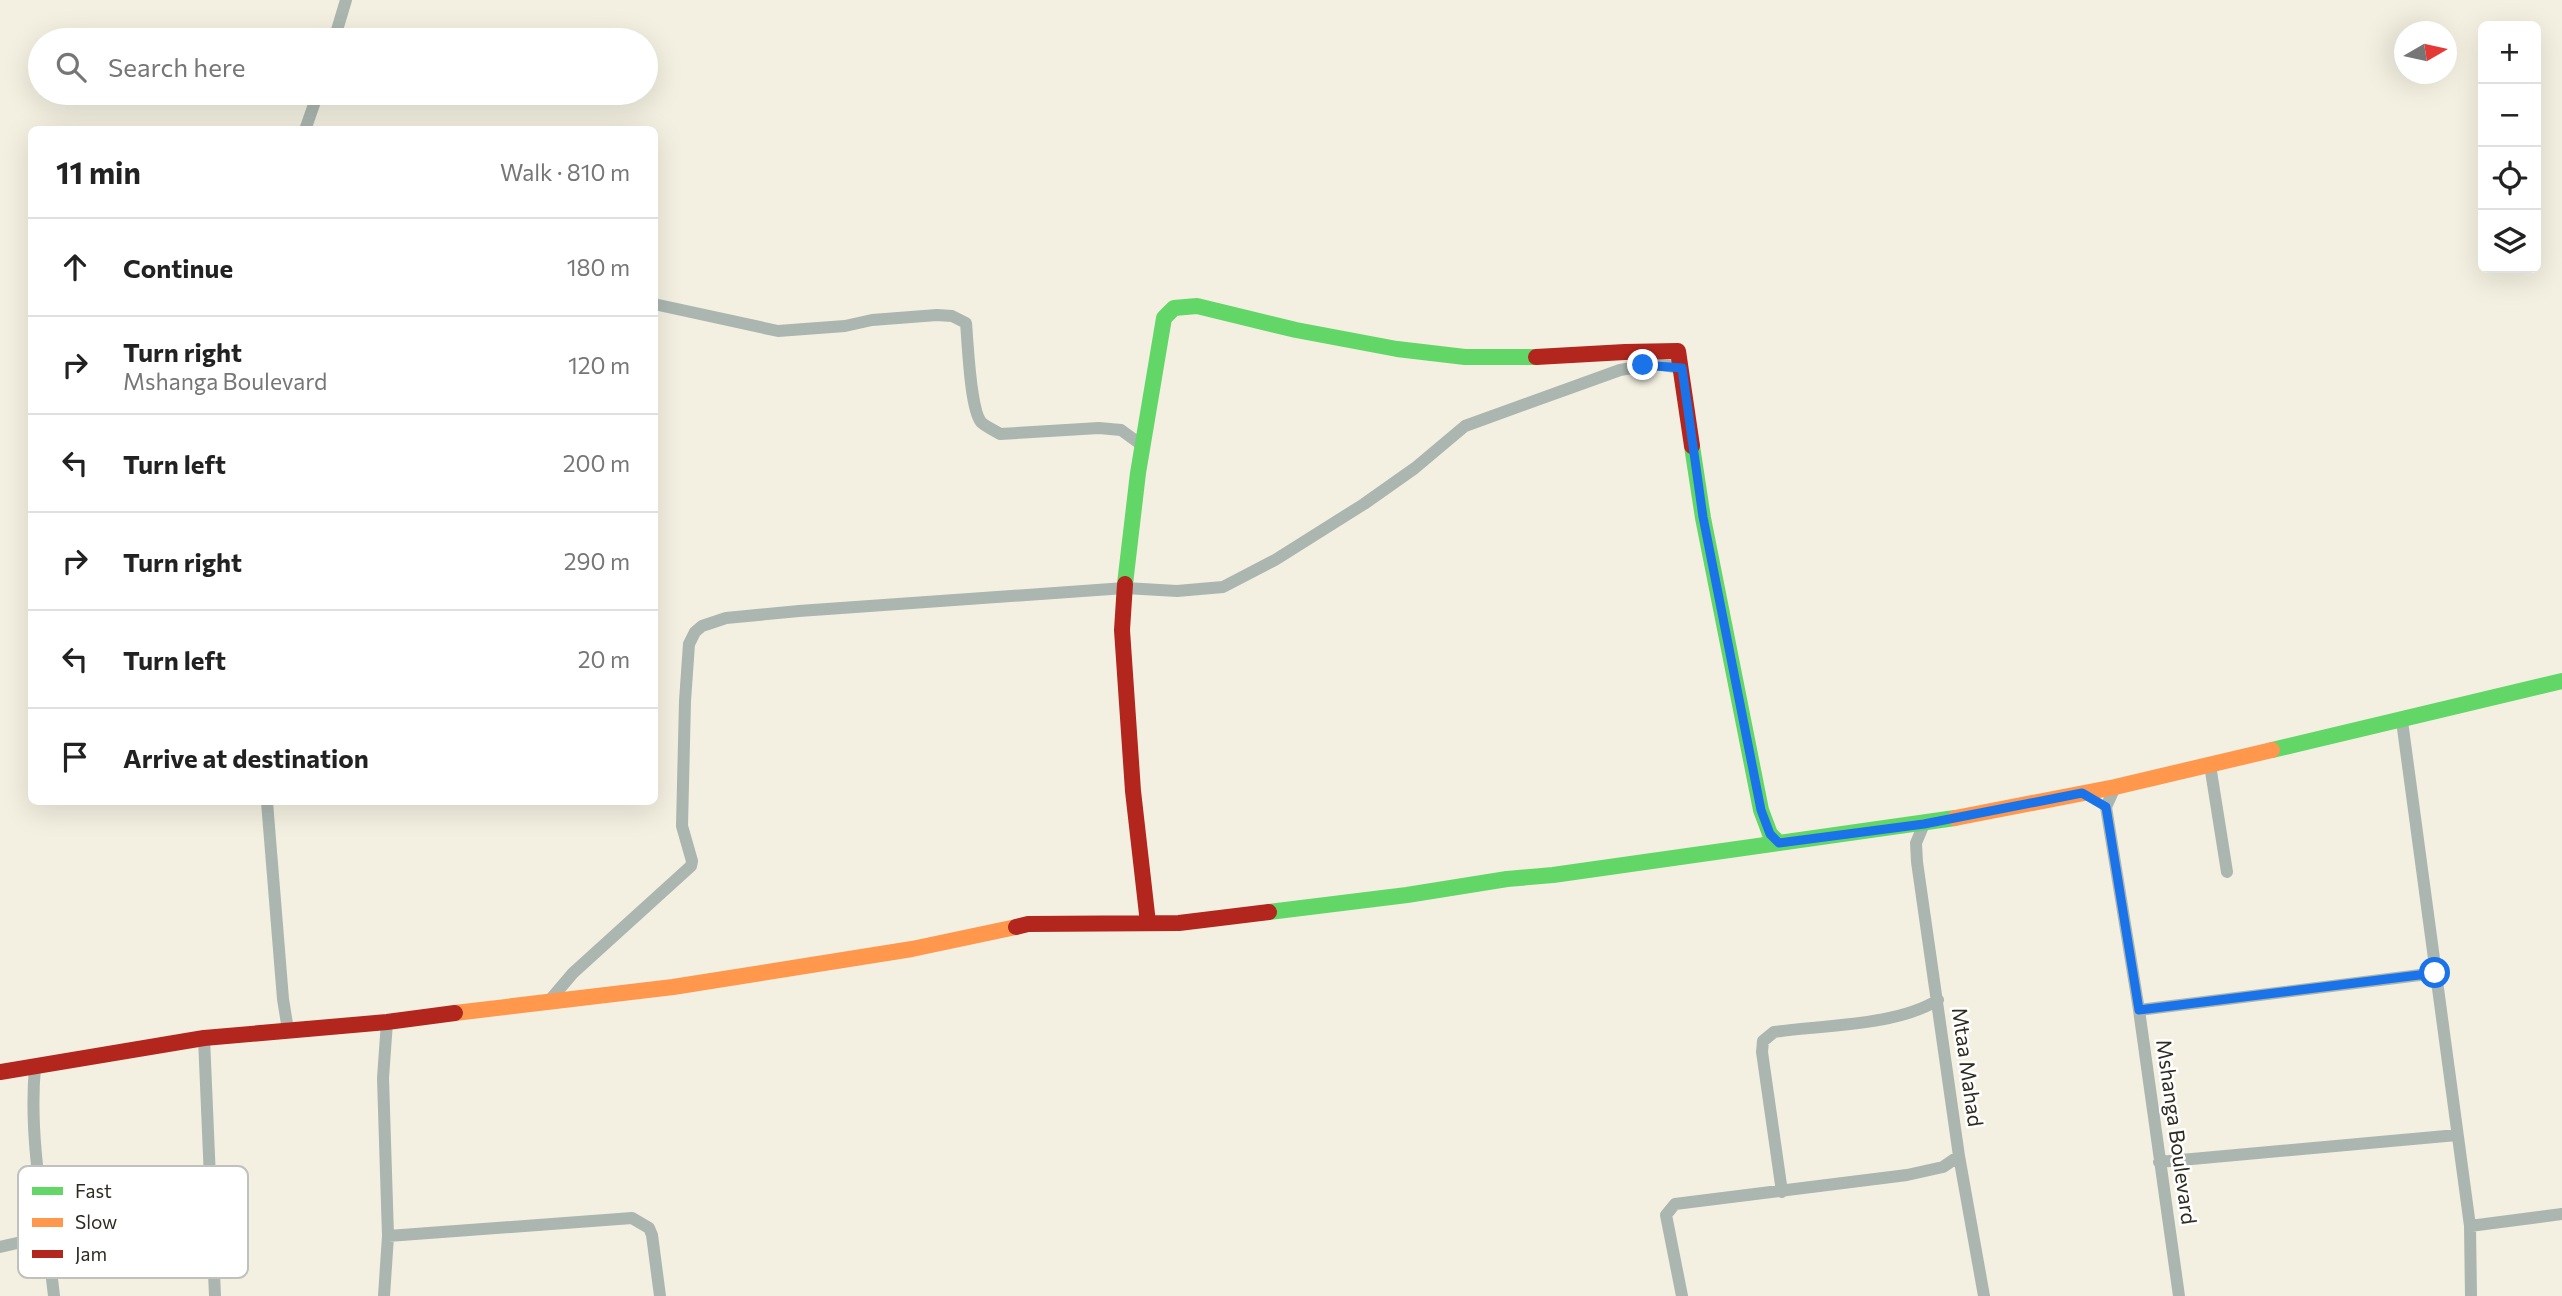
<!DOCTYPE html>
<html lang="en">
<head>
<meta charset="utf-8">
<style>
  body { margin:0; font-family:Commissioner,sans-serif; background:#f6f6f6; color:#222 }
  .controls { position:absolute; right:21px; top:21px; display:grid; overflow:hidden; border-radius:10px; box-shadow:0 7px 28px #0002 }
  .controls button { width:63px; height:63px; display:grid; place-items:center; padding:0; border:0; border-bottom:2px solid #e0e0e0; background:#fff; color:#222; font:35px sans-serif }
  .compass { position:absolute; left:2394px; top:21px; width:63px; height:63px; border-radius:50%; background:#fff; box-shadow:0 7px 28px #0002; rotate:81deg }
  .stop { position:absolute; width:21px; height:21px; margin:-16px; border:5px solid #1a73e8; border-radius:50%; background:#fff }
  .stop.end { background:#1a73e8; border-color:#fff; box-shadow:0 2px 7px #0008 }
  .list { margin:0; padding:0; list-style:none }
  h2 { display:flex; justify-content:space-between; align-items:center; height:91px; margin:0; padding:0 28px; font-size:30px }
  h2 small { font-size:23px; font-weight:400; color:#767676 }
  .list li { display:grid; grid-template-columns:46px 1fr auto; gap:21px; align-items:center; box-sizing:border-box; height:98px; padding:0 28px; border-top:2px solid #e0e0e0 }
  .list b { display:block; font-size:26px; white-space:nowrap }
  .list p { margin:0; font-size:23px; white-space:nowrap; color:#767676 }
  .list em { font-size:23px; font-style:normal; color:#767676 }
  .icon { flex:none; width:38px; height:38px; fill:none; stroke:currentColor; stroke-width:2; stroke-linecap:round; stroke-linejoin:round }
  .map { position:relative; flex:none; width:2562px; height:1296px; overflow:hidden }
  .search { position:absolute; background:#fff; box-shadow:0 7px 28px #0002; left:28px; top:28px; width:630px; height:77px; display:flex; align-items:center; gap:18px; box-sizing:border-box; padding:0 24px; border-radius:38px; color:#767676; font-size:26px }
  .panel { position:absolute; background:#fff; box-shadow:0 7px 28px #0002; left:28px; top:126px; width:630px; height:679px; border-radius:10px }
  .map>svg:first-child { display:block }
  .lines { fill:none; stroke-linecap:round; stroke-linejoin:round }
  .street { stroke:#aab6af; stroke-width:12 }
  .fast { stroke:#63d668; stroke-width:16 }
  .slow { stroke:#ff974d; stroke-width:16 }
  .jam { stroke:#b3261e; stroke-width:16 }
  .route { stroke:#1a73e8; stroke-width:9 }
  .labels { text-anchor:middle; stroke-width:5; stroke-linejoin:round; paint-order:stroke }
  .street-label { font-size:21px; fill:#2e2c22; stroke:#fff }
  .key { fill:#fff; stroke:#c0c0bd; stroke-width:2 }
  .key-label { font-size:19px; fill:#2e2c22 }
</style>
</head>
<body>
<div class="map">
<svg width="2562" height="1296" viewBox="0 0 2562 1296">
  <rect width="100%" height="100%" fill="#f3f0e1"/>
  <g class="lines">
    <path class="street" d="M334,40L346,0
      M305,130L318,93
      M654,304L778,331L845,326L872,320L937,315L952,316L966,323C968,344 970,408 981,422C986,427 994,430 1000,434L1099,428L1121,430L1143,446
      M2402,721L2470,1226L2471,1296
      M2210,765L2227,872
      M2115,787L2106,807L2139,1010L2179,1296
      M267,802L283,999L288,1030
      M1924,824L1916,843L1917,862L1959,1156L1984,1296
      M550,1000L573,973L691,866L692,861L682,826L685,701L689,644L695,632L702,626L726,618L799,611L1125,588L1177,591L1223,587L1275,560L1364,504L1415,468L1465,426L1620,370L1655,364L1682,368
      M2139,1010L2436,973
      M204,1038L215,1296
      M35,1067C28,1143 46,1221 54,1296
      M2159,1162L2457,1135
      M1782,1192L1762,1052L1763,1041L1774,1032C1823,1025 1896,1026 1938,1000
      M2470,1226L2562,1214
      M388,1236L632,1218L649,1228L652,1235L660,1296
      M0,1247L48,1236
      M384,1296L388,1236L383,1078L387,1022
      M1682,1296L1666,1215L1675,1204L1907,1175L1943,1167L1959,1156"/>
    <path class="fast" d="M1692,446L1703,518L1761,810L1770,834L1779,843
      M1125,584L1138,473L1164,318L1174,308L1197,306L1296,330L1397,349L1465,357H1536
      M2272,750L2562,681
      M1269,912L1407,895L1507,879L1553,875L1955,818"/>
    <path class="slow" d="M1955,818L2115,787L2272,750
      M455,1013L673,987L912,949L1016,927"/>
    <path class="jam" d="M1536,357L1625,352L1678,351L1692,446
      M1125,584L1122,630L1133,791L1148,923
      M1016,927L1028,924L1179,923L1269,912
      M0,1072L204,1038L387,1022L455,1013"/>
  </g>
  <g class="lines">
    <path class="route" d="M1643,365L1682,368L1703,517L1761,810L1770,834L1779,843L1924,824L2082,793L2106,807L2139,1010L2435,973"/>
  </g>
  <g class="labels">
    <g class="street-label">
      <text transform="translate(1967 1067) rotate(82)" y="7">Mtaa Mahad</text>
      <text transform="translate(2176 1132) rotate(82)" y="7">Mshanga Boulevard</text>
    </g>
  </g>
  <rect x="18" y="1166" width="230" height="112" rx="10" class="key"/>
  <rect x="32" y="1187" width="31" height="8" fill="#63d668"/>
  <rect x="32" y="1218" width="31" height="9" fill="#ff974d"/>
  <rect x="32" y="1250" width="31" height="8" fill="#b3261e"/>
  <g class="key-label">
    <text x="75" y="1198">Fast</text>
    <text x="75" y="1229">Slow</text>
    <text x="75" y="1261">Jam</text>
  </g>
</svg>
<div class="controls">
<button>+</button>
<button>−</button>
<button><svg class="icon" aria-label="locate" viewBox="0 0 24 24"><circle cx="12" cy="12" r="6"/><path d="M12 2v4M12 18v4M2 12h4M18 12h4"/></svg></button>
<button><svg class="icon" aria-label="layers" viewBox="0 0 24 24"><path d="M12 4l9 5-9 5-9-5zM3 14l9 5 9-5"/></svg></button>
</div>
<svg class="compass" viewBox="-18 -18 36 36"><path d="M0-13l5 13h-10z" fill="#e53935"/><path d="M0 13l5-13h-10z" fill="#767676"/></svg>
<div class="stop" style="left:2435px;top:973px"></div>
<div class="stop end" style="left:1643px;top:365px"></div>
<div class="search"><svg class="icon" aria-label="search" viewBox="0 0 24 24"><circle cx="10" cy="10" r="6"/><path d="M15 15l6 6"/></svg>Search here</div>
<section class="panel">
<h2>11 min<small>Walk · 810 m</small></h2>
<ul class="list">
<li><svg class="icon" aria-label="ahead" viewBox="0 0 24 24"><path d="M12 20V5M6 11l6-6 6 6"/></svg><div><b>Continue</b></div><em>180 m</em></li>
<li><svg class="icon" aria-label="right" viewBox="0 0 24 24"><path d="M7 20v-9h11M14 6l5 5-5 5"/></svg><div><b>Turn right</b><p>Mshanga Boulevard</p></div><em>120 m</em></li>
<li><svg class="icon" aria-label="left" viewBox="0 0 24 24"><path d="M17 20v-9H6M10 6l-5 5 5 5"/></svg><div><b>Turn left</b></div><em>200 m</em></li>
<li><svg class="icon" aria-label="right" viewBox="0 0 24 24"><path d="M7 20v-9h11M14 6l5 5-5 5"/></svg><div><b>Turn right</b></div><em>290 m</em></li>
<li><svg class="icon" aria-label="left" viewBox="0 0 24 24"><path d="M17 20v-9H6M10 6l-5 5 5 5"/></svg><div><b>Turn left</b></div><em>20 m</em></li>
<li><svg class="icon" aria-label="arrive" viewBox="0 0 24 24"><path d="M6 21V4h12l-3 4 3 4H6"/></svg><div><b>Arrive at destination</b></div></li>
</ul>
</section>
</div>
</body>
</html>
